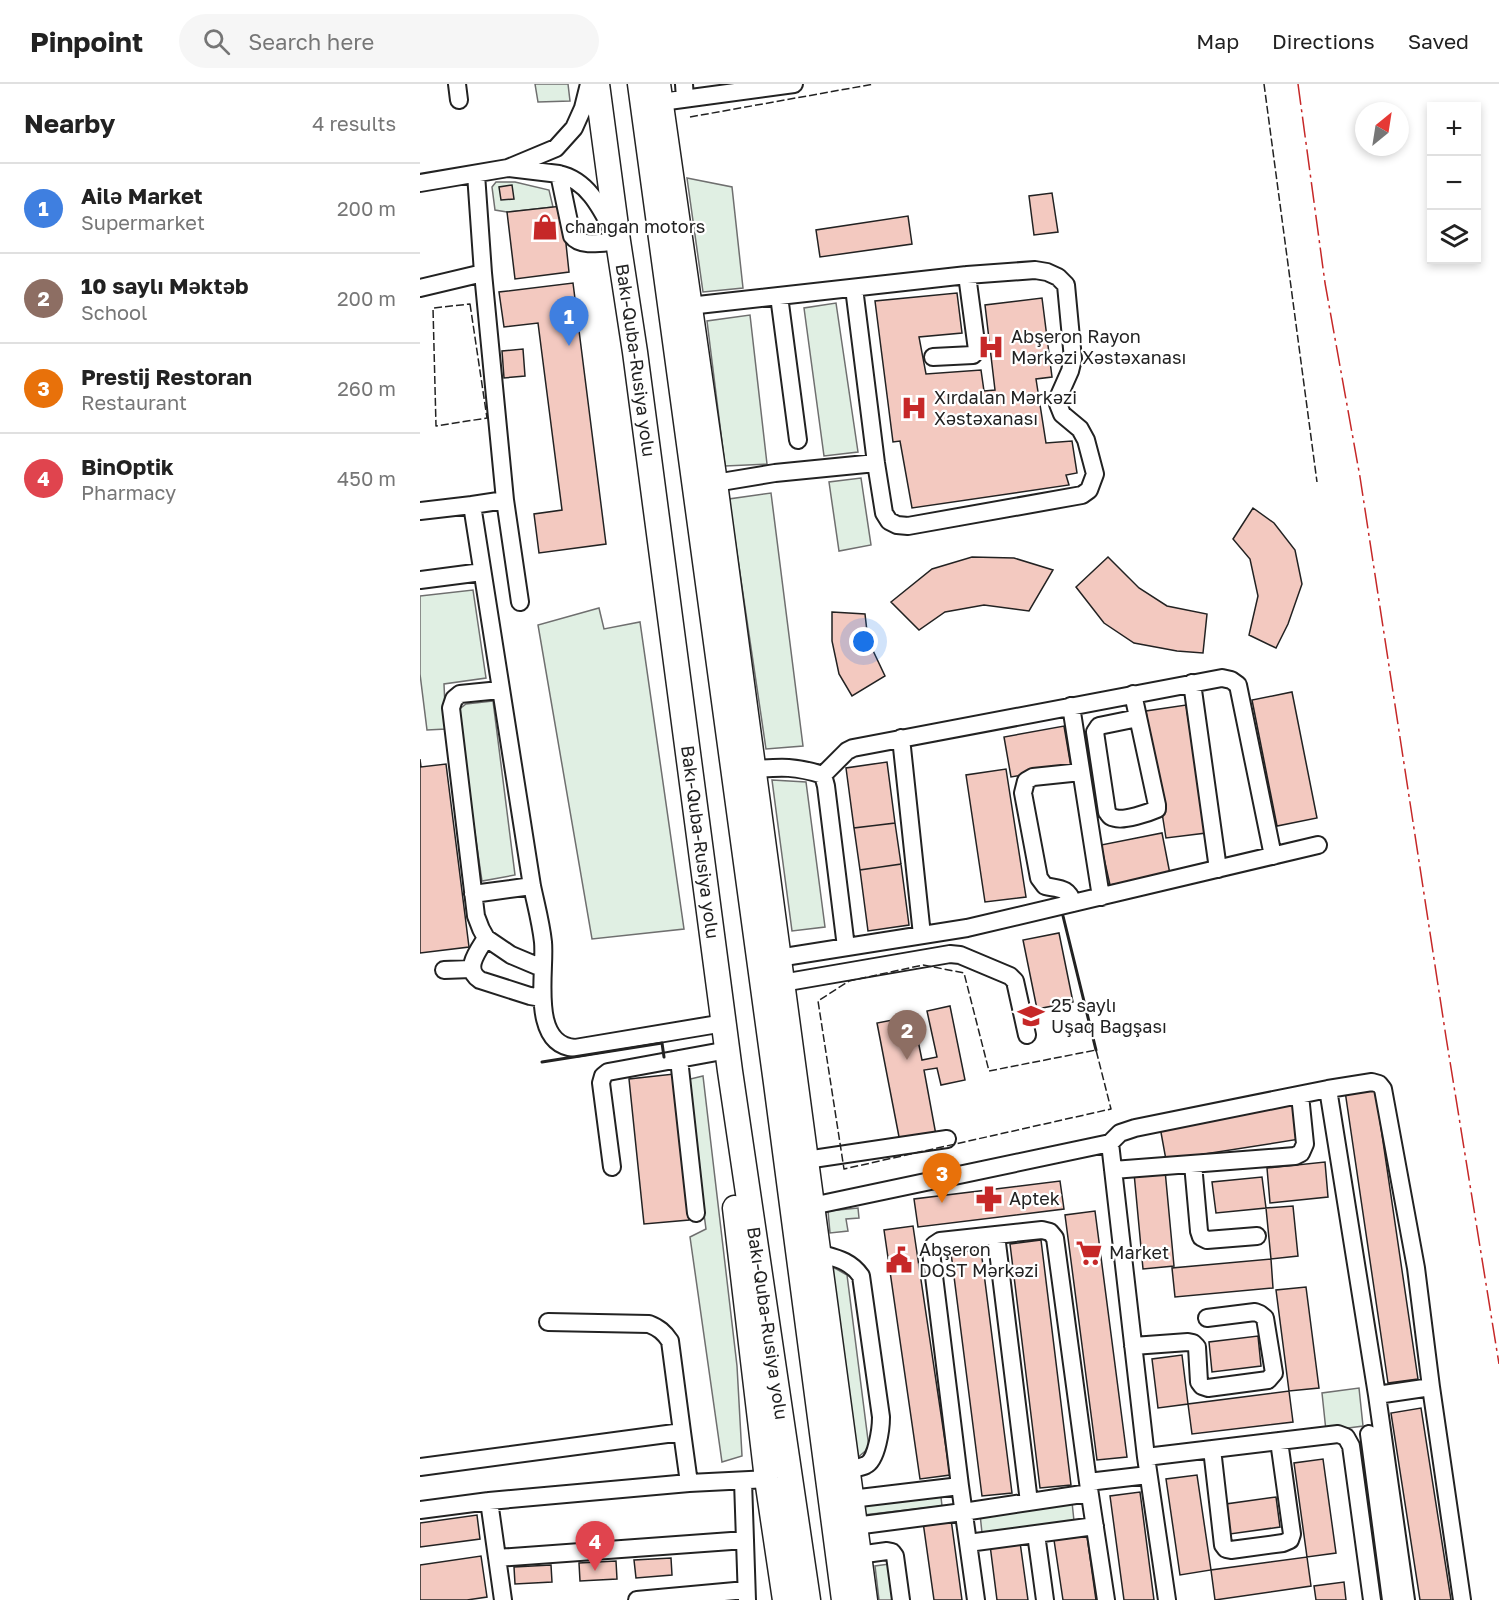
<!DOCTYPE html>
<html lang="en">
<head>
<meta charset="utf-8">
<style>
  body { margin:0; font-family:"Golos Text",sans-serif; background:#f6f6f6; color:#222 }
  .controls { position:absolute; right:18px; top:18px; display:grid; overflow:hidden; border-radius:0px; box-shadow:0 3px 9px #0003 }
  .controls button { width:54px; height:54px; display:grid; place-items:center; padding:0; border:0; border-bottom:2px solid #e0e0e0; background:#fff; color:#222; font:30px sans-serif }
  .compass { position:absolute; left:935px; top:18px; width:54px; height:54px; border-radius:50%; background:#fff; box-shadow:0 3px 9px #0003; rotate:30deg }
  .you { position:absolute; left:444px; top:558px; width:21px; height:21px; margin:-15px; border:4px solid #fff; border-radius:50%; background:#1a73e8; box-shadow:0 0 0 9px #1a73e833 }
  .badge { display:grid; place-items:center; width:39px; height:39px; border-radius:50%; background:#111827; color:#fff; font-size:20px; font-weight:700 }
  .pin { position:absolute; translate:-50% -50px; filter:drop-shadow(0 2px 3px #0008) }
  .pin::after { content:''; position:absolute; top:32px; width:21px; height:18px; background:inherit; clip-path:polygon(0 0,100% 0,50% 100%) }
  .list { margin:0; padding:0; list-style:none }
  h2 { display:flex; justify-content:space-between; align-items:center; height:78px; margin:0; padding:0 24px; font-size:26px }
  h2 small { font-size:20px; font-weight:400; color:#767676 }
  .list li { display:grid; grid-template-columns:39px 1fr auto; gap:18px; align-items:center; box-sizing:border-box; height:90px; padding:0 24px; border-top:2px solid #e0e0e0 }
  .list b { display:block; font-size:22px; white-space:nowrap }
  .list p { margin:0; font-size:20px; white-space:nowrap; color:#767676 }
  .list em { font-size:20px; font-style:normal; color:#767676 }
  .icon { flex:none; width:33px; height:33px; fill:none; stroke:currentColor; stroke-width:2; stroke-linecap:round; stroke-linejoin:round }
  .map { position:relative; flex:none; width:1079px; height:1516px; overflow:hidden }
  header { display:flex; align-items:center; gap:36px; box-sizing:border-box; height:84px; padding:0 30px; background:#fff; border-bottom:2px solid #e0e0e0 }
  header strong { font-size:28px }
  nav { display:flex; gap:33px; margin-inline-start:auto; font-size:21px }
  .search { width:420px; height:54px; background:#f6f6f6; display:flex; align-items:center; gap:15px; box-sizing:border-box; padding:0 21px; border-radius:33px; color:#767676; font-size:22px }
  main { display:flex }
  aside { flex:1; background:#fff }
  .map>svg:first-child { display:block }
  .green { fill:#e0efe3; stroke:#6f6f6f; stroke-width:1.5 }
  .building { fill:#f3c9c0; stroke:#222; stroke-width:1.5 }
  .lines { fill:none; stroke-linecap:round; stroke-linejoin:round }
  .minor-casing { stroke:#222; stroke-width:20 }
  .highway-casing { stroke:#222; stroke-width:27 }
  .minor { stroke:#fff; stroke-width:16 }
  .highway { stroke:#fff; stroke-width:24 }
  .fence { stroke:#222; stroke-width:1.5; stroke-dasharray:8 3; stroke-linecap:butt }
  .wall { stroke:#222; stroke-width:3 }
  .power { stroke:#c62828; stroke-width:1.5; stroke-dasharray:21 4.5 3 4.5; stroke-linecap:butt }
  .labels { text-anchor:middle; stroke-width:4.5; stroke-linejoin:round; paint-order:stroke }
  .poi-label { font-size:18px; fill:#222; stroke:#fff; text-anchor:start }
  .street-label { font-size:18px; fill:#222; stroke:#fff }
</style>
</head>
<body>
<header>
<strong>Pinpoint</strong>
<div class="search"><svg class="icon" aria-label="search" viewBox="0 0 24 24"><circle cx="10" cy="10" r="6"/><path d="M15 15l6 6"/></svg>Search here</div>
<nav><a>Map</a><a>Directions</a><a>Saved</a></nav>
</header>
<main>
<aside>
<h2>Nearby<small>4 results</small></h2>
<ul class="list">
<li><span class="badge" style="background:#3f7fe0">1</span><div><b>Ailə Market</b><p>Supermarket</p></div><em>200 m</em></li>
<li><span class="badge" style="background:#8d6e63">2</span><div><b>10 saylı Məktəb</b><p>School</p></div><em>200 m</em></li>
<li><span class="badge" style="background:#e8710a">3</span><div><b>Prestij Restoran</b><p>Restaurant</p></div><em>260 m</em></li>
<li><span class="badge" style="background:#e0444e">4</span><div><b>BinOptik</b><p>Pharmacy</p></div><em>450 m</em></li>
</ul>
</aside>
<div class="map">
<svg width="1079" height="1516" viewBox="0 0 1079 1516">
  <rect width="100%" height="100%" fill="#fff"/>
  <path class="green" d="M115,0H148L150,17L118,18Z
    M267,94L312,103L323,204L283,208Z
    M76,98H95L129,106L133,123L87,128L75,126L72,103Z
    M416,219L438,368L404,372L384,224Z
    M330,231L347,380L305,382L287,237Z
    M441,394L451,461L419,467L409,398Z
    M351,409L383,662L346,665L309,415Z
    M53,506L66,594L24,600L26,645L7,646L0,590V512Z
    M179,524L184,545L220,538L264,845L172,855L118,541Z
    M73,617L95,791L62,797L37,627L46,620Z
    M352,696L386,698L405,843L372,847Z
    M283,992L317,1282L322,1372L302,1378L270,1153L286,1145L266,996Z
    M438,1124L439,1134L426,1135L428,1147L410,1149L408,1127Z
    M411,1182L427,1191L449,1364L437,1374Z
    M939,1304L943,1342L906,1347L902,1309Z
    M521,1413L522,1422L443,1431L442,1422Z
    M652,1418L654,1437L562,1449L560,1430Z
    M469,1480L474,1516H459L455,1482Z"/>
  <path class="building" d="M92,101L94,115L81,116L79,103Z
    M632,109L638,148L614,151L609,112Z
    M142,122L149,188L95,195L87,128Z
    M488,132L492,160L400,173L396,146Z
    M153,199L186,460L119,469L114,430L142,426L118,239L84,243L79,208Z
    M537,209L542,249L499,253L506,290L561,286L564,307L575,306L565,221L622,214L632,293L616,295L626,359L652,357L657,389L646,391L649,401L492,424L480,357L473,358L455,217Z
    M103,265L105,292L84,294L82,267Z
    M833,424L854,439L875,466L882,500L868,540L856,564L829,551L838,512L830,475L813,455Z
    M552,473L594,474L633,486L609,527L564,521L525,528L499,546L471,518L512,485Z
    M688,473L719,504L747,522L787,530L783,569L757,567L714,559L684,539L656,503Z
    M412,528L445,530L448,556L465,592L432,612L419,590L412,557Z
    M872,608L897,734L857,742L832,616Z
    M766,621L786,749L746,754L726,627Z
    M644,642L651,683L591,693L584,653Z
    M0,675L1,683L26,680L49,863L0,869Z
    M467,678L475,739L434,744L426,684Z
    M586,685L606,813L565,818L546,691Z
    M475,739L481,780L440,786L434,744Z
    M742,749L750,790L690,801L681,761Z
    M481,780L489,841L448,847L440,786Z
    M639,849L653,918L617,925L603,856Z
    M530,922L545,996L521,1001L517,984L504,986L516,1051L480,1058L457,939L493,932L502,976L517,973L507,927Z
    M254,990L269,1136L224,1140L209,995Z
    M955,1003L998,1295L968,1299L925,1007Z
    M873,1020L880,1055L746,1076L740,1043Z
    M905,1078L908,1113L850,1119L847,1084Z
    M745,1086L754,1182L723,1185L714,1089Z
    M842,1093L846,1124L796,1129L792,1098Z
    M640,1097L644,1125L498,1143L494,1115Z
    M873,1122L878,1172L851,1175L846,1124Z
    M675,1127L707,1373L677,1376L645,1131Z
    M493,1142L530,1391L500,1395L464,1146Z
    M621,1156L651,1401L620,1404L590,1160Z
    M561,1166L592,1409L562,1412L531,1169Z
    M851,1175L853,1204L755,1213L752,1184Z
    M886,1203L899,1304L869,1307L856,1206Z
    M838,1252L841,1282L792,1288L789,1258Z
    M762,1271L768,1320L738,1324L732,1275Z
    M869,1307L873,1338L772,1350L768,1320Z
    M1001,1324L1031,1516H1000L971,1329Z
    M903,1375L916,1469L887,1473L874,1379Z
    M777,1391L791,1486L760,1491L746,1395Z
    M720,1408L734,1516H704L690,1412Z
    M856,1413L860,1443L810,1450L806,1420Z
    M57,1431L60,1455L0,1463V1439Z
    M531,1435L542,1516H514L503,1438Z
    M667,1452L676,1516H643L634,1456Z
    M600,1458L608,1516H577L570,1461Z
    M61,1472L67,1513L47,1516H0V1481Z
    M887,1473L891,1502L795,1516L791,1486Z
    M251,1474L252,1491L216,1494L214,1476Z
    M196,1477L197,1495L160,1497L159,1479Z
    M131,1481L132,1498L95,1500L94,1483Z
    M924,1498L926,1516H896L894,1502Z"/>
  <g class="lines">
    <g class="minor-casing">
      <path id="minor" d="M37,0L39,16
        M264,0L265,15
        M241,18L374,0
        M88,84L139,90C171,97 184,131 198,157C184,158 161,164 152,152L139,90
        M0,99L88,84L136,64L154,44L163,24L169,0
        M63,189L85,416L52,421L112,802C116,821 121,839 123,858C126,887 109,961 155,964L304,939
        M0,204L63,189L56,90
        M359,212L378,356
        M269,222L547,191L615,186L627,188L638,193L646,201L653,275L650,287L638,314V320L642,330L660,345L666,356L675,390L669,406L662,411L488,442L477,441L469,437L464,429L456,379L434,204
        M513,273L553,271L557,266L547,191
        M295,399L355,389L456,379
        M85,416L100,518
        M0,427L52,421
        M0,496L62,488
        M772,599L798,785
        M80,606L40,610L34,615L31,624L56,832L61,845L66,854L91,871L122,884
        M713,610L737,721V725C728,729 704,737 695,734C690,733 690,732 687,728L675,648L679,642L718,634
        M651,622L681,813
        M481,654L502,851
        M333,685C362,683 375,682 403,691L406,702L426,863
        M403,691L427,667L433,664L802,594L811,596L818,601L853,772
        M53,810L112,802
        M653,819C648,803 639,805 625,802L619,794L603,709L606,697L613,693L661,688
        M66,854C58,867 43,885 60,896L110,912L122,914
        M358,874L547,844L898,761
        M24,886L51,885
        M362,899L530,870L540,871L590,892L595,897L607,951
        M259,975L276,1129
        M908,1005L957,1311L986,1516
        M386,1076L527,1055
        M773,1080L779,1147L781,1153L787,1156L837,1152
        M192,1083L181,999L183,992L188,988L308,966
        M693,1086L875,1072L881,1069L885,1060L880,1011
        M392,1122L690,1059
        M576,1151L609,1418
        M398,1169C415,1174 430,1176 441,1192L461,1333C461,1344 457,1376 446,1381C440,1384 432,1384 427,1386
        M128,1238L229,1240C239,1244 244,1248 250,1257L262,1348
        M713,1262L768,1258L773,1259L777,1263L779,1298L782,1302L788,1304L848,1296L854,1289L845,1234L840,1230L835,1228L787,1234
        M957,1311L1011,1303
        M949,1350L971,1516
        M792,1365L803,1461L806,1465L811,1466L863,1459L870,1456L872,1450L859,1357
        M726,1373L918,1350L926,1353L931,1362L952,1516
        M0,1383L262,1348L269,1399
        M323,1397L327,1516
        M668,1398L728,1391
        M431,1415L540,1402
        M69,1417L83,1516
        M0,1426L69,1417L269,1399L347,1395
        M435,1442L543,1428L669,1409
        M616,1450L625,1516
        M548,1459L675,1442
        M438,1471L467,1467L472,1468L475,1472L481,1516
        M77,1474L325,1456
        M217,1516L326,1506
        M556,1516L540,1402L511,1168L514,1161L520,1157L622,1146L630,1148L635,1154L668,1398L686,1516
        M747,1516L726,1373L690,1059L700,1049L715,1044L908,1005L952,998L959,1000L963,1005L996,1184L1011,1303L1042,1516"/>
    </g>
    <g class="highway-casing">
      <g id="highway">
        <path id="s1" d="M177,0L198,157L215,268L310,987L388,1516"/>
        <path d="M220,0L356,999L424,1516"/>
        <path d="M238,0L295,399L445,1516"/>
        <path d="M315,1124L347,1395L365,1516"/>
      </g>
    </g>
    <use href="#minor" class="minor"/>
    <use href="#highway" class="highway"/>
    <path class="fence" d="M844,0L897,398
      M270,33L454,0
      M50,220L67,334L16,342L13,224Z
      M503,881L544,889L569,987L676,966L691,1025L424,1085L398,917L429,897Z"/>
    <path class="wall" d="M643,832L676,966
      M122,978L242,959L244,973"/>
    <path class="power" d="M878,0L905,199L940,393L1026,953L1079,1280"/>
  </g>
  <defs>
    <g id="shop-bare" transform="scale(2.07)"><path d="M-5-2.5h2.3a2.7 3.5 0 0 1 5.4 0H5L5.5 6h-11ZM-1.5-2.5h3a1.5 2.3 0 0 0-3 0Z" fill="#c62828" stroke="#fff" stroke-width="2.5" paint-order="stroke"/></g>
    <g id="hospital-bare" transform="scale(2.07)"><path d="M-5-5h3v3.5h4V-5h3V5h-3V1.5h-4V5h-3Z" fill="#c62828" stroke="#fff" stroke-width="2.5" paint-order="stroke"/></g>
    <g id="school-bare" transform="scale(2.07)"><path d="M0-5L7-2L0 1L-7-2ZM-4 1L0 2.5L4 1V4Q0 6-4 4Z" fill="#c62828" stroke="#fff" stroke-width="2.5" paint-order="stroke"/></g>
    <g id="pharmacy-bare" transform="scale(2.07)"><path d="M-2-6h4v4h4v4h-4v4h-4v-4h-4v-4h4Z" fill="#c62828" stroke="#fff" stroke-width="2.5" paint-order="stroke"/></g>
    <g id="supermarket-bare" transform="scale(2.07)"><path d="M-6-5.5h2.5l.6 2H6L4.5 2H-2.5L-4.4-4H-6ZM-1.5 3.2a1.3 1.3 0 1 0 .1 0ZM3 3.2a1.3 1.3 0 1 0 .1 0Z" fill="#c62828" stroke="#fff" stroke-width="2.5" paint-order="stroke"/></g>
    <g id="civic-bare" transform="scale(2.07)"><path d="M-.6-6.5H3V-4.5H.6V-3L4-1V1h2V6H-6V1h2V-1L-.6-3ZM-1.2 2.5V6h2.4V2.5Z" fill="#c62828" stroke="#fff" stroke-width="2.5" paint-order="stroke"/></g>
  </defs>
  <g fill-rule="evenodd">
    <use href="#shop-bare" x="125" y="143"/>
    <use href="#hospital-bare" x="571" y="263"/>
    <use href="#hospital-bare" x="494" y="324"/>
    <use href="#school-bare" x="611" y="932"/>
    <use href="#pharmacy-bare" x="569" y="1115"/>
    <use href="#supermarket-bare" x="669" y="1169"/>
    <use href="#civic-bare" x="479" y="1176"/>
  </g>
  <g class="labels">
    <g class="poi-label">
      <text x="145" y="149">changan motors</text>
      <text x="591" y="259">Abşeron Rayon<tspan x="591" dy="21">Mərkəzi Xəstəxanası</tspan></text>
      <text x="514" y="320">Xırdalan Mərkəzi<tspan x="514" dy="21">Xəstəxanası</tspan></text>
      <text x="631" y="928">25 saylı<tspan x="631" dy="21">Uşaq Bağşası</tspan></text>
      <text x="589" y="1121">Aptek</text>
      <text x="499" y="1172">Abşeron<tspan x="499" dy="21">DOST Mərkəzi</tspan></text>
      <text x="689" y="1175">Market</text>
    </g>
    <g class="street-label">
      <text dy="6" stroke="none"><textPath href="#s1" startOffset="279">Bakı-Quba-Rusiya yolu</textPath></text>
      <text dy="6" stroke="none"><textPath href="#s1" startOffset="765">Bakı-Quba-Rusiya yolu</textPath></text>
      <text dy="6" stroke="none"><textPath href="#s1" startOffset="1251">Bakı-Quba-Rusiya yolu</textPath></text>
    </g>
  </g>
</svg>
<div class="controls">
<button>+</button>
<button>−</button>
<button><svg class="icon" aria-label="layers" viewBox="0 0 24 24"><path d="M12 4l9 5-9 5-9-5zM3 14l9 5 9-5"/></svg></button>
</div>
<svg class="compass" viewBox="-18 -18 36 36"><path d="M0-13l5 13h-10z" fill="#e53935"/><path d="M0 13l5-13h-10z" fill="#767676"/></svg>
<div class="you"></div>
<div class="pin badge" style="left:149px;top:262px;background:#3f7fe0">1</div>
<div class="pin badge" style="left:487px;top:976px;background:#8d6e63">2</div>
<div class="pin badge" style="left:522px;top:1119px;background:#e8710a">3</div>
<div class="pin badge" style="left:175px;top:1487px;background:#e0444e">4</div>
</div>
</main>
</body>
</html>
